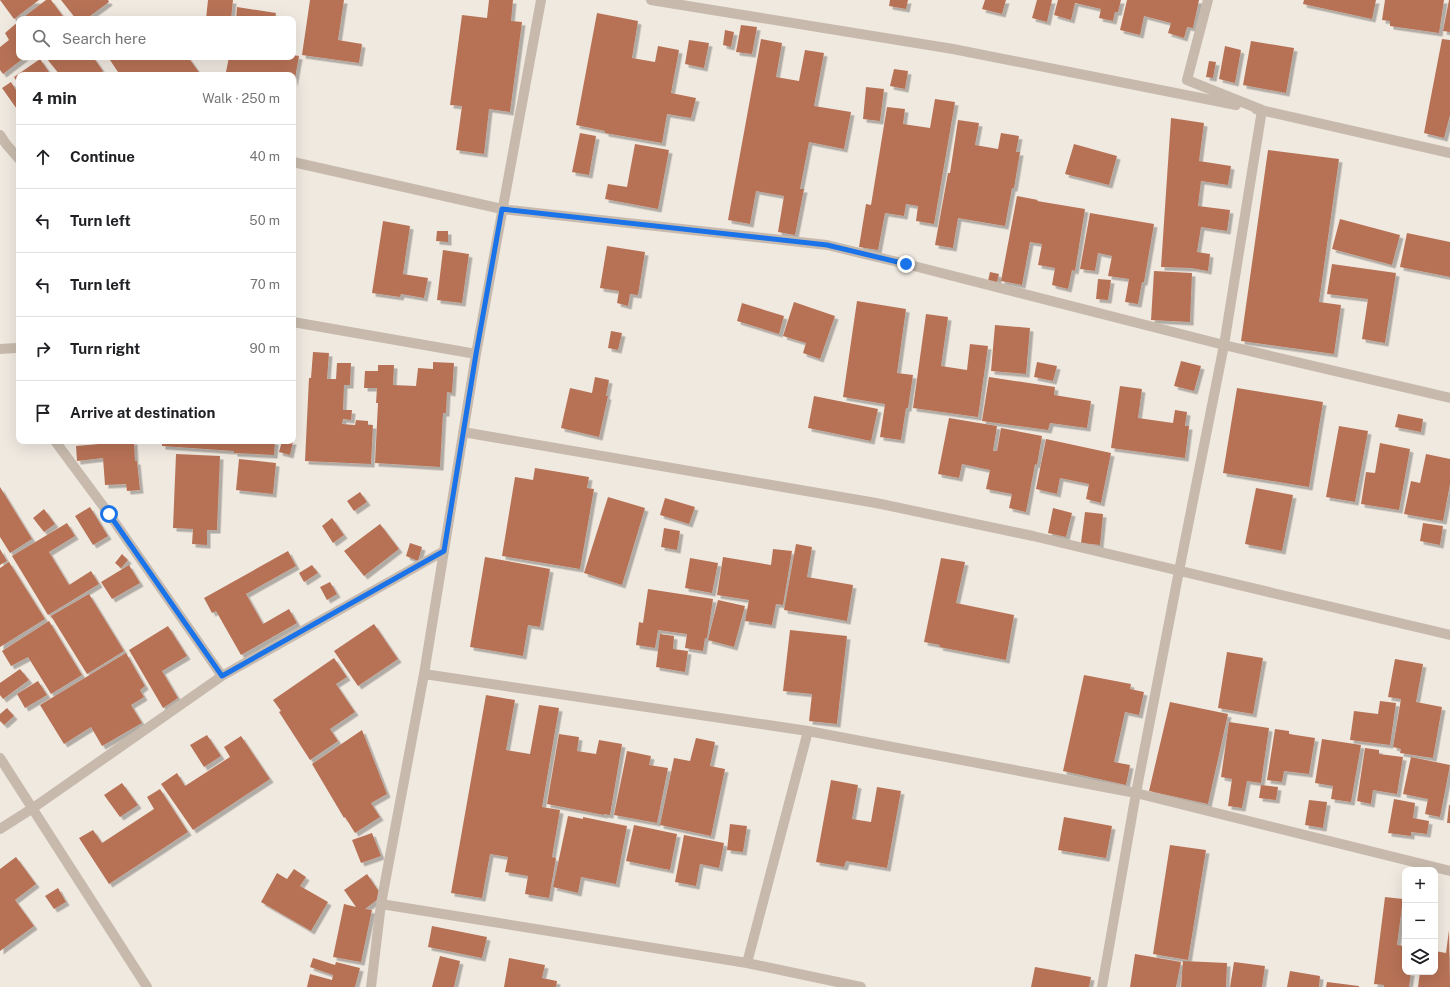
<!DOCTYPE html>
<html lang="en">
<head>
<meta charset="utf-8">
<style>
  body { margin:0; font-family:"Public Sans",sans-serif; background:#f2f2f2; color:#202124 }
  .controls { position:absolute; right:12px; bottom:12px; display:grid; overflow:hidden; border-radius:8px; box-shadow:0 4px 16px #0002 }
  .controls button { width:36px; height:36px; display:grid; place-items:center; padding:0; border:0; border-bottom:1px solid #e0e0e0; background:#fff; color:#202124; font:20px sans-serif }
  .stop { position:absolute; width:12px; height:12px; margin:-9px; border:3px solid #1a73e8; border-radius:50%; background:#fff }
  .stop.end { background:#1a73e8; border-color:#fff; box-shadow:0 1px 4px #0008 }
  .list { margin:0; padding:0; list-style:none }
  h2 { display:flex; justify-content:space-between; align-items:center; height:52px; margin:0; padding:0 16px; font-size:17px }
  h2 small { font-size:13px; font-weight:400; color:#757577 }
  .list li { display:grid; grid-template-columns:26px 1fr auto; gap:12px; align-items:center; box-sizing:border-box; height:64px; padding:0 16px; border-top:1px solid #e0e0e0 }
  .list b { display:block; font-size:15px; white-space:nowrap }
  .list em { font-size:13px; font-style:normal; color:#757577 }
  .icon { flex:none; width:22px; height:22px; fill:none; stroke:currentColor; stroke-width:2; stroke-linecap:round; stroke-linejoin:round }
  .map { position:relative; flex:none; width:1450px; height:987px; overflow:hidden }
  .search { position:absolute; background:#fff; box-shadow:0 4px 16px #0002; left:16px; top:16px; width:280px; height:44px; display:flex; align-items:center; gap:10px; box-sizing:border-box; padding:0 14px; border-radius:8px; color:#757577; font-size:15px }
  .panel { position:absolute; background:#fff; box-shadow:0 4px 16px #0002; left:16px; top:72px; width:280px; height:372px; border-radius:8px }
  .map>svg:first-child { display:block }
  .building { fill:#b77257; filter:url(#shadow) }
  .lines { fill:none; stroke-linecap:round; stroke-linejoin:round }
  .minor { stroke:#c7baad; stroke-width:10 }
  .route { stroke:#1a73e8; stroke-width:5 }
</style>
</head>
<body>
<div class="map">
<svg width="1450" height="987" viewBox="0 0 1450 987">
  <defs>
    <filter id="shadow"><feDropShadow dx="3.5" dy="3.5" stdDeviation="0" flood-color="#0004"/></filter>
  </defs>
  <rect width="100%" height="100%" fill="#f0e9e0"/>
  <path class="building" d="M0,0H39L14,19Z
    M46,0H51L65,19H21Z
    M61,0H108L109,2L86,19H76Z
    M208,0H233L231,19H206Z
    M310,0H344L338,40L362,44L359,63L302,55Z
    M489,0H513L511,21L522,22L510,112L489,109L484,154L456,150L462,106L450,105L462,15L487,18Z
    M890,0H908L906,9L889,6Z
    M985,0H1006L1002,14L982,9Z
    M1037,0H1052L1047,22L1032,18Z
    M1058,0H1121L1118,12H1115L1113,21L1099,18L1101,9L1075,3L1071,20L1054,15Z
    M1127,0H1199L1193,28L1187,27L1184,38L1168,33L1171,23L1144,16L1140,35L1120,30Z
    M1304,0H1376L1372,19L1303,4Z
    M1385,0H1444L1439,33L1390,26V21L1382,20Z
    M1449,0H1450V32L1443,31Z
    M237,7L276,13L275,19H236Z
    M597,13L638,21L632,58L655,62L658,46L679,50L671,93L696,98L691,118L667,114L662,143L605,133V131L576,125Z
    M19,21V57H25L3,74L0,70V47L9,40L5,33Z
    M741,25L757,27L752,54L736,52Z
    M725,30L734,32L731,47L723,45Z
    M761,39L782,43L776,77L799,81L805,50L824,53L814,106L851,112L844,149L809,142L800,189H804L795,235L778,232L784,196L756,191L750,224L728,220Z
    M1442,39L1450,40V115L1444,138L1424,133Z
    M689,40L709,43L704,68L685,64Z
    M1251,41L1294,48L1286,93L1243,85Z
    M1225,46L1241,50L1235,83L1219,79Z
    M293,55L299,56L294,84L293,75H222L223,72H226L229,57H293Z
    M49,57H93L103,71L97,75H60L47,59Z
    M108,57H188L201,75H120Z
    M40,59L49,72L46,75H19V85L14,77Z
    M1209,61L1216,62L1213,78L1206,77Z
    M894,69L908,71L905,89L890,86Z
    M11,82L16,90L19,88V112L2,88Z
    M866,87L884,89L880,121L863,119Z
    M935,99L955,102L934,224L916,221L918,206L906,204L904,216L885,213L878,250L859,247L866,204L871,205L887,107L905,109L903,124L930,128Z
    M1171,118L1204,123L1199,161L1231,166L1228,185L1201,181L1198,206L1230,210L1227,231L1201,227L1197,252L1210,254L1208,271L1191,268L1161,267Z
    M958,120L979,123L975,145L998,149L1001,133L1019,136L1016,152H1020L1014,188H1012L1005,226L958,218L953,248L935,245L948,173H950Z
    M580,133L596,136L589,175L572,172Z
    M635,144L669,150L658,209L605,199L608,184L627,187Z
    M1074,144L1117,156L1109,185L1065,174Z
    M1268,150L1339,159L1319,302L1341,305L1334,354L1241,341Z
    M1017,196L1038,200L1037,201L1085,209L1075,271L1072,270L1068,289L1052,285L1055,268L1038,265L1042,244L1030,242L1022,285L1001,281Z
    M1090,213L1154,224L1144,282H1142L1138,304L1125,302L1129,279L1108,276L1112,256L1098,253L1095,271L1080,269Z
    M1340,219L1400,235L1392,265L1332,249Z
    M383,221L410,226L403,274L428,278L424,298L401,294L400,297L372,293Z
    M437,231H448V242L436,241Z
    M1407,233L1450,242V277L1400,267Z
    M607,246L645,252L638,295L630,294L628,306L617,303L619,291L600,288Z
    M443,250L469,254L462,303L437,300Z
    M1332,264L1396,273L1385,343L1362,339L1368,299L1327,294Z
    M1154,271L1192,273L1190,322L1151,320Z
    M990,272L999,274L997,282L988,281Z
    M1098,279L1111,280L1108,300L1096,299Z
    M857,301L906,309L897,373L913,375L908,408H906L901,440L880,437L885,404L843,397Z
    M794,302L835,316L820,359L803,353L806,343L783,336Z
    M742,303L784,316L779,334L737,321Z
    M926,314L948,317L941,366L967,370L970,344L988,346L978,417L913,408Z
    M995,325L1030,328L1026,374L991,371Z
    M611,331L622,333L618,350L608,348Z
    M313,352L329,353L327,379H336L337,363H351L350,385H344L343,410H352L351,420L343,419L342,424L355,425L356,420L368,421V425H373L371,464L305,461L309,378H311Z
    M1181,361L1201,366L1194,391L1174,386Z
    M433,362L454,363L452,393L447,392L446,413H443L440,467L375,463L378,403H376L377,388H364L365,371H378V365H394L393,385L416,386L418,368L433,369Z
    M1037,362L1057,366L1053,381L1034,377Z
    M595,377L609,380L606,396H608L599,437L561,428L570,388L592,393Z
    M989,377L1055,387L1054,395L1091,401L1087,428L1050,423L1048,430L982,421Z
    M1120,386L1142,389L1138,418L1173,423L1175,410L1187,412L1185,426H1189L1185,458L1111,448Z
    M1237,388L1323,402L1309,487L1223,473Z
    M814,396L878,409L871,441L808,428Z
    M1398,414L1423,419L1421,432L1395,427Z
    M949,418L997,426L993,451H997L1001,428L1042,436L1037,465L1035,464L1026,512L1009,508L1012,494L986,489L990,470L962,464L959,478L938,474Z
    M1339,426L1368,431L1355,502L1326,497Z
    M1046,439L1111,453L1101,503L1086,499L1089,484L1060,478L1057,494L1036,489Z
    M134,441L135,461H137L140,490L127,491L126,484L105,485L103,458L77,461L76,446Z
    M162,441H275L274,455L234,453V451L162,446Z
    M282,441H293L290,455L279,452Z
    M1380,443L1410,449L1399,510L1361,504L1366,472L1375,473Z
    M176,454L220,456L217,530H207V545L192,544L193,529L173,528Z
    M1426,454L1450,459V484L1443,521L1404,514L1411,481L1420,483Z
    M239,459L276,463L273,494L236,490Z
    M535,468L589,477L587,488L594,489L580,569L502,556L515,477L533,480Z
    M0,487L32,539L10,553L0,537Z
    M1256,488L1293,495L1282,551L1245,544Z
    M360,492L367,502L354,511L347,501Z
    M608,497L645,508L622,585L584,573Z
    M665,498L695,507L689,524L660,515Z
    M90,507L108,536L93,545L75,516Z
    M1053,508L1072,513L1066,537L1048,533Z
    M44,509L55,524L44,532L33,518Z
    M1085,512L1103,514L1100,545L1081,543Z
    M332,518L344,535L333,543L322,526Z
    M67,523L75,536L49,552L69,585L91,571L99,584L48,615L12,556Z
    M1423,523L1443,526L1440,545L1420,541Z
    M380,524L399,549L364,576L344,551Z
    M664,528L680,531L677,550L661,547Z
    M410,543L422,547L418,561L406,556Z
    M796,544L812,547L807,577L853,585L847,621L784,610Z
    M0,549L7,561L0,565Z
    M773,549L792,551L783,605L776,604L772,625L745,621L749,600L717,595L723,557L771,565Z
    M288,551L296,566L246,594L263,624L289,609L297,623L241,655L216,611L212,613L204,598Z
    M122,554L128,560L121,568L115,563Z
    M485,557L550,569L540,627L528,625L523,656L470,647Z
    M690,558L718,563L712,593L685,588Z
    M941,558L965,562L956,603L1014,615L1006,660L939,647L940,645L924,642Z
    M9,562L45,619L0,647V568Z
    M129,565L140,583L112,599L101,582Z
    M312,565L318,573L304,582L299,573Z
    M330,582L337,594L327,600L320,587Z
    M648,589L713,599L707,638H705L703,651L685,648L687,634L658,630L655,648L636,645L639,622L643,623Z
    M89,594L124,651L87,674L51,616Z
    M718,600L745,606L734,647L708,640Z
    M49,621L82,675L51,694L28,657L11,666L2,651Z
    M374,624L398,659L358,686L334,651Z
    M168,626L187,656L162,671L178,698L163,708L129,650Z
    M790,630L847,636L837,724L809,721L812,694L783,691Z
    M660,634L674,636L673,649L688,651L685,672L656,667Z
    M1227,652L1263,658L1253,714L1218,708Z
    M126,653L145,686L140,690L144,697L131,705L142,723L102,746L91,727L64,744L40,705Z
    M334,658L347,677L336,684L355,712L330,729L338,741L310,760L279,712L281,711L273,700Z
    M1395,659L1423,664L1416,702L1442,707L1433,758L1400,753L1401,749L1393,747L1401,699L1388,697Z
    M20,669L29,680L3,699L0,695V683Z
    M1084,675L1131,684L1130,689L1144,692L1139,715L1125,712L1114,762L1130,765L1126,785L1063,771Z
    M38,681L47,695L25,708L17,694Z
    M486,695L515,700L506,750L530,754L539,705L559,708L542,807L560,810L552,857L556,858L549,898L525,894L528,876L505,872L508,857L490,854L482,898L451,893Z
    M1380,701L1396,703L1390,745L1350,740L1354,711L1378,714Z
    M1170,702L1228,714L1208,804L1149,791Z
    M7,708L14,716L4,725L0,721V714Z
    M1229,722L1269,728L1261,783L1247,781L1242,808L1228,806L1232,779L1221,777Z
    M1275,729L1289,731V734L1315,738L1309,774L1284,771L1282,782L1267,780Z
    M362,730L387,794L371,803L380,817L355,833L345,817L344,818L312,764Z
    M559,734L579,737L577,751L596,754L599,740L622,744L610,815L604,814V815L547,804Z
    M207,735L221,756L204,767L190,745Z
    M241,736L270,779L193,830L161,784L177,773L185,786L230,757L224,747Z
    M696,738L715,742L710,766L725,769L711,836L660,825L674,758L690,761Z
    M1322,739L1361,745L1351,802L1331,799L1333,786L1315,783Z
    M1365,748L1379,750V754L1403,757L1397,794L1373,790L1371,804L1357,801Z
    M627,751L651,756L649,765L668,768L657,823L614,815Z
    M1411,757L1450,765L1440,817L1425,814L1428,799L1403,794Z
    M831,780L858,785L852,819L871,822L877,787L901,791L887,868L846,861L844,867L816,862Z
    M122,783L138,805L120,817L104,795Z
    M1261,785L1278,787L1276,800L1259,798Z
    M160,789L188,832L109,884L79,838L93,830L102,843L154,809L147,797Z
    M1394,799L1415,803L1413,818L1429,821L1427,834L1411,832V836L1388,833Z
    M1309,800L1327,802L1323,828L1305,825Z
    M1449,805H1450V823H1447Z
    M568,816L583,819V817L627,826L616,884L581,877L578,893L553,887Z
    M1064,817L1112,826L1106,858L1058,850Z
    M730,824L747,826L743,852L727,850Z
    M634,825L677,834L670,870L626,861Z
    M372,833L381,856L361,863L352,840Z
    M684,835L724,843L719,868L700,864L696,886L675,882Z
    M1170,845L1206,850L1188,960L1153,954Z
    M16,857L36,884L15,900L34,926L0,951V869Z
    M294,869L306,877L300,886L328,902L311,931L261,902L277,873L287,879Z
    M367,874L382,896L365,909L372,910L361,962L333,957L344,904L356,907L344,890Z
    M58,888L66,902L54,909L45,896Z
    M1385,897L1403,899L1397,945L1405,946V972H1411L1409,987H1384V985L1374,984Z
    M432,926L487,937L482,958L428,947Z
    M1449,930L1450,987H1418L1420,972H1435V951L1446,953Z
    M1135,954L1181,962L1176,987H1130Z
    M440,956L460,961L454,987H432Z
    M313,958L335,965L336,962L360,968L355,987H307L310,974L332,980L333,975L310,967Z
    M509,958L545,965L542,978L557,981L556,987H504Z
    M1183,961L1227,963L1226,987H1181Z
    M1234,962L1265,966L1262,987H1230Z
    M1035,967L1091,977L1089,987H1031Z
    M1290,971L1320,976L1319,987H1287Z
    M1327,982L1359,986V987H1326Z"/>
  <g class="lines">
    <path class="minor" d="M651,0L953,49L1236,105
      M1256,109L1450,153
      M0,135L6,144L19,159
      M293,162L502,209L827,245L906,264L1224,345L1450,398
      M293,322L476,354
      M0,349L16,348L19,347
      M463,432L876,503L1033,536L1450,635
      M55,441L109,514L222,676
      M424,674L808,731L1136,793L1450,871
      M0,758L147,987
      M0,829L33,808L222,676L444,551
      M381,904L747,963L861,987
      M747,963L808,731
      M371,987L381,904L424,674L476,354L541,0
      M1102,987L1136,793L1179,571L1224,345L1262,110L1187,80L1208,0"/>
  </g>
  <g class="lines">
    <path class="route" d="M109,514L222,676L444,551L476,354L502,209L827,245L906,264"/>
  </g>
</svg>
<div class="controls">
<button>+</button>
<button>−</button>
<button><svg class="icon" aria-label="layers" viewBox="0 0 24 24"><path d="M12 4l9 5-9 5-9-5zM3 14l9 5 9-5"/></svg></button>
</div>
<div class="stop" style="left:109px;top:514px"></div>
<div class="stop end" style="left:906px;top:264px"></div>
<div class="search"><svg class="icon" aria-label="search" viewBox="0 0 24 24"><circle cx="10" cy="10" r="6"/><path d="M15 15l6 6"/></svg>Search here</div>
<section class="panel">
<h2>4 min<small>Walk · 250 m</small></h2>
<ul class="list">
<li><svg class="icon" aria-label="ahead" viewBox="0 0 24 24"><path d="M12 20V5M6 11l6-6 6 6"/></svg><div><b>Continue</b></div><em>40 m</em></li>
<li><svg class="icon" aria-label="left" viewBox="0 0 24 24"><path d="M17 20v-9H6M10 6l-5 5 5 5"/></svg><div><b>Turn left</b></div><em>50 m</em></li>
<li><svg class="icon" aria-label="left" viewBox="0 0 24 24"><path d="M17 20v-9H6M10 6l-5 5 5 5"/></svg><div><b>Turn left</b></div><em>70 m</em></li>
<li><svg class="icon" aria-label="right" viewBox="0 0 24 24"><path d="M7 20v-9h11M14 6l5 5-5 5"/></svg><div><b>Turn right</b></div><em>90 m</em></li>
<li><svg class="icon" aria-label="arrive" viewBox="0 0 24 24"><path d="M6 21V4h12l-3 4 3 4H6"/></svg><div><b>Arrive at destination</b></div></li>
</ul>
</section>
</div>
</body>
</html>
